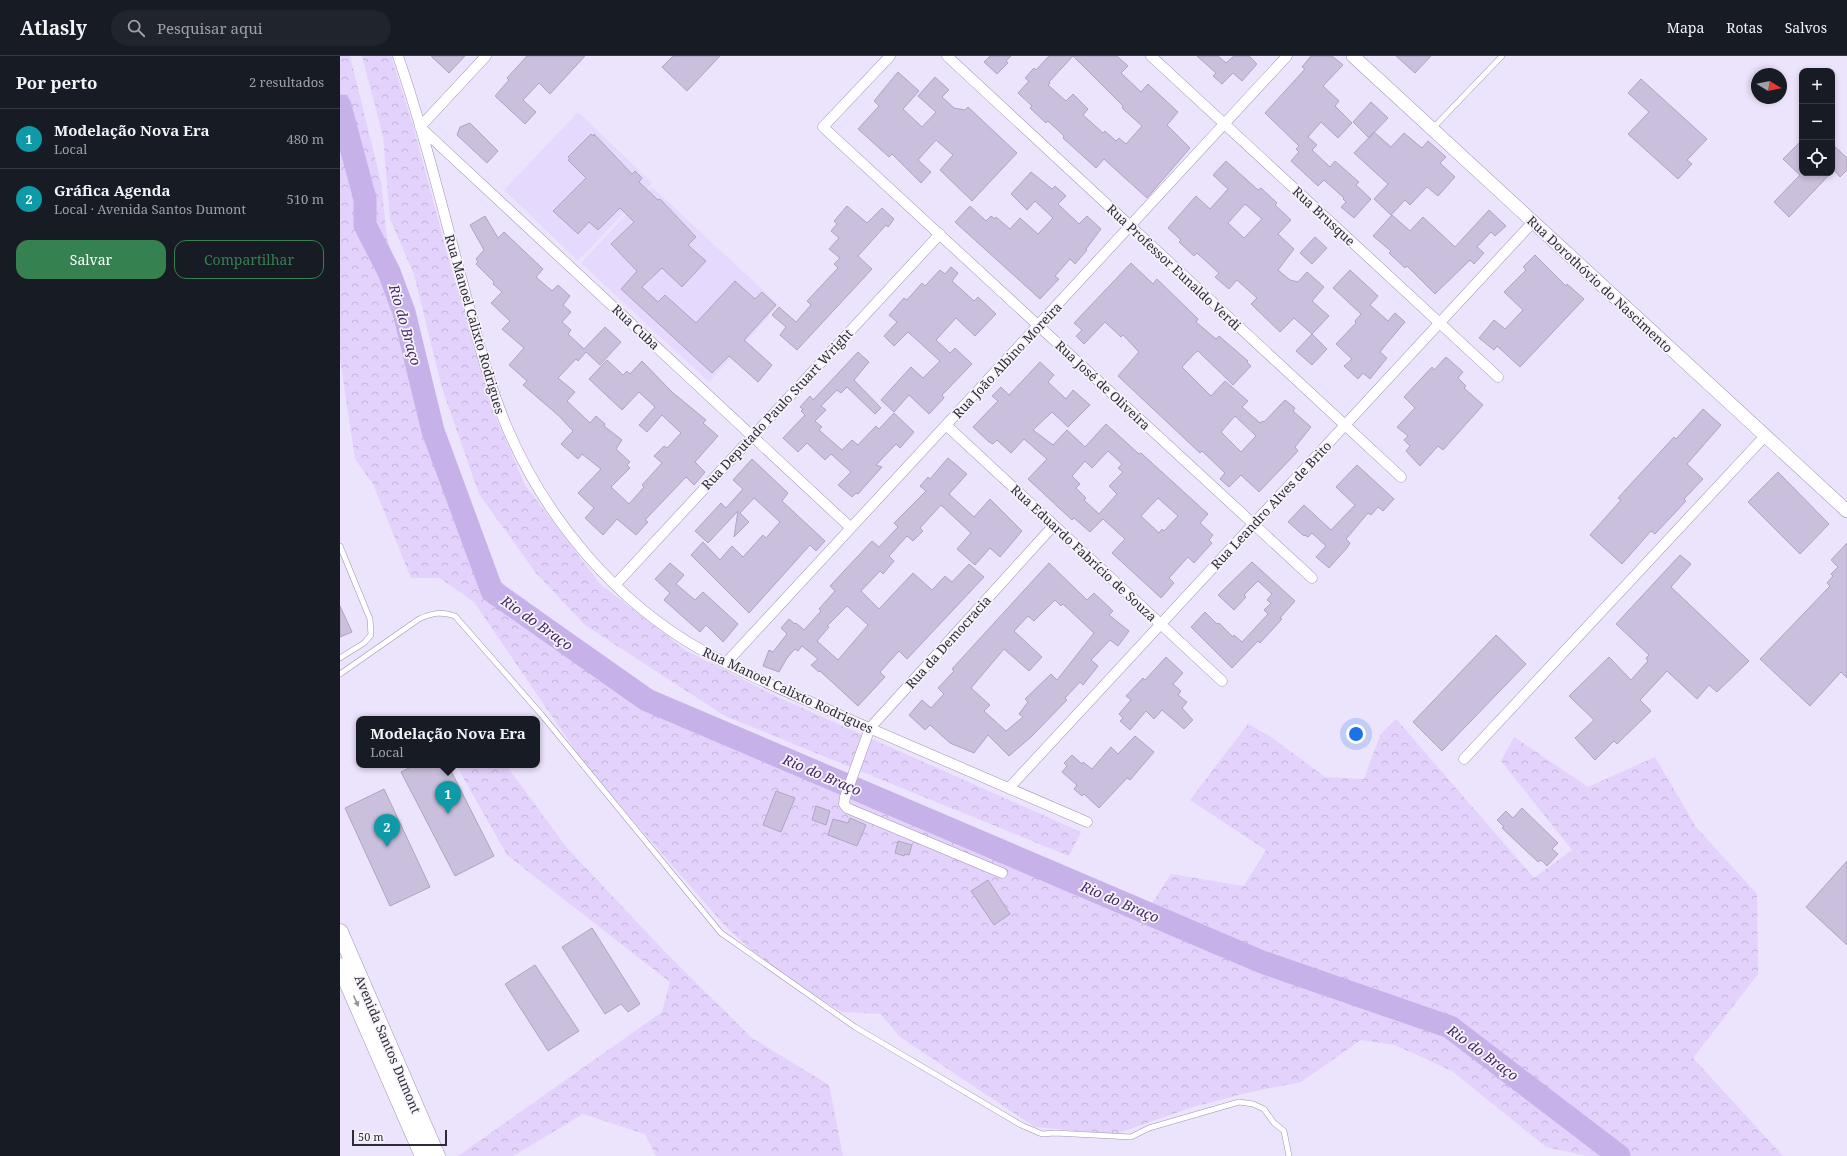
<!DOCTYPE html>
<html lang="pt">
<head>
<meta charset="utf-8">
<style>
  body { margin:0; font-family:"Noto Serif",serif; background:#20242c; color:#f1f3f6 }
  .controls { position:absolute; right:12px; top:12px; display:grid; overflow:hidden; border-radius:8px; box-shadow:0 2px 6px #0003 }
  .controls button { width:36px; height:36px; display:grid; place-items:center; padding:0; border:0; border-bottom:1px solid #363941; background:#171b24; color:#f1f3f6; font:20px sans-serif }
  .compass { position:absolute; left:1411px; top:12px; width:36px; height:36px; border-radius:50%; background:#171b24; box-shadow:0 2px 6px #0003; rotate:100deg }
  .scale { position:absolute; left:12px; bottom:10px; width:95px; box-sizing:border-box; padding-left:4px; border:2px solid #2f2b36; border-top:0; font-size:11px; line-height:14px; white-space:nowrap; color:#2f2b36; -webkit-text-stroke:3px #f6f4fa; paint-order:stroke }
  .you { position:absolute; left:1016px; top:678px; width:14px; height:14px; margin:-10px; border:3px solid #fff; border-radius:50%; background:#1a73e8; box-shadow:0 0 0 6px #1a73e833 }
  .badge { display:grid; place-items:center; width:26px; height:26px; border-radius:50%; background:#35814f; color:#fff; font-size:13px; font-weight:700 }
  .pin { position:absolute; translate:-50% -33px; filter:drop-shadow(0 1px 2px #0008) }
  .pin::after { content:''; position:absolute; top:21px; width:14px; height:12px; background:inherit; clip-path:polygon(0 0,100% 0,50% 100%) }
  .popup { position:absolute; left:16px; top:660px; width:184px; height:52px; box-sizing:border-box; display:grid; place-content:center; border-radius:8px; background:#171b24; filter:drop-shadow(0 1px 3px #0005); font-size:13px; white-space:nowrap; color:#9ea1a6 }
  .popup b { font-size:15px; color:#f1f3f6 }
  .popup::after { content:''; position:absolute; left:50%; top:100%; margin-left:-8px; border:8px solid transparent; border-top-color:#171b24 }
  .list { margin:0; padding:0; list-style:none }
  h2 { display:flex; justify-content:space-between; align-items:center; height:52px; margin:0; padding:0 16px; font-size:17px }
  h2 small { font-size:13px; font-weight:400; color:#9ea1a6 }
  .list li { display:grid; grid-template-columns:26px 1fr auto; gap:12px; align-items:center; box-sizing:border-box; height:60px; padding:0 16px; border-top:1px solid #363941 }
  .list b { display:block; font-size:15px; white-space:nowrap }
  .list p { margin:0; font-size:13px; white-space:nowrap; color:#9ea1a6 }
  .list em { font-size:13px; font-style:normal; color:#9ea1a6 }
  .actions { display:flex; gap:8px; padding:12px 16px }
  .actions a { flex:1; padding:9px 0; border:1px solid #35814f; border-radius:12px; text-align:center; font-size:14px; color:#35814f }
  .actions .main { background:#35814f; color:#fff }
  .icon { flex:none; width:22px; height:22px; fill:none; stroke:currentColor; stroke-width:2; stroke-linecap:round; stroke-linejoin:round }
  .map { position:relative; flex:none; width:1507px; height:1100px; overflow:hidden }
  header { display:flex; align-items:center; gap:24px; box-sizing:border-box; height:56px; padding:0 20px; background:#171b24; border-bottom:1px solid #363941 }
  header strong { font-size:19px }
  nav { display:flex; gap:22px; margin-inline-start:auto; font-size:14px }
  .search { width:280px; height:36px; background:#20242c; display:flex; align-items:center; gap:10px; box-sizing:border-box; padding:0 14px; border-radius:22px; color:#9ea1a6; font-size:15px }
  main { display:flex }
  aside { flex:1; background:#171b24 }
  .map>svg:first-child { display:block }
  .built { fill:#e6d9fe }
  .forest { fill:url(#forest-crowns) }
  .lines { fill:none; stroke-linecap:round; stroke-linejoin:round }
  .river { stroke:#c6b1e8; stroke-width:23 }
  .building { fill:#cabfdd; stroke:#afa4c1; fill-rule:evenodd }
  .service-casing { stroke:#9f95b1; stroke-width:6 }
  .minor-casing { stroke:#9f95b1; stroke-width:11 }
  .tertiary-casing { stroke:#9f95b1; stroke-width:14 }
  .primary-casing { stroke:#9f95b1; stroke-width:17 }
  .service { stroke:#fff; stroke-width:5 }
  .minor { stroke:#fff; stroke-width:10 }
  .tertiary { stroke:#fff; stroke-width:13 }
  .primary { stroke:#fff; stroke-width:16 }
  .oneway { fill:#97959a }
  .labels { text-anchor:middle; stroke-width:3.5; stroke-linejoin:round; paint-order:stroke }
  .street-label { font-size:13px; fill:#2f2b36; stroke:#f6f4fa }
  .water-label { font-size:14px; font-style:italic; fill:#462969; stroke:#f6f4fa }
</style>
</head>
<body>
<header>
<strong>Atlasly</strong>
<div class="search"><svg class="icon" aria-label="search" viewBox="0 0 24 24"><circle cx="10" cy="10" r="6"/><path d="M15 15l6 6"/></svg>Pesquisar aqui</div>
<nav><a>Mapa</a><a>Rotas</a><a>Salvos</a></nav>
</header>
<main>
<aside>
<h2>Por perto<small>2 resultados</small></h2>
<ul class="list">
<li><span class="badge" style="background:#0f9aa8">1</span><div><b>Modelação Nova Era</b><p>Local</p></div><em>480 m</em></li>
<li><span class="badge" style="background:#0f9aa8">2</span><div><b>Gráfica Agenda</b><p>Local · Avenida Santos Dumont</p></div><em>510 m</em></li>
</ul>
<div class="actions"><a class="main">Salvar</a><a>Compartilhar</a></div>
</aside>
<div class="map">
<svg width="1507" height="1100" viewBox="0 0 1507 1100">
  <defs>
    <pattern id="forest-crowns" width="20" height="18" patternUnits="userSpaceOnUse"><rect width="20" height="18" fill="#e2d2fc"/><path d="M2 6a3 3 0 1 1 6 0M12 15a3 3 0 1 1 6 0" fill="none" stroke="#c2b4d9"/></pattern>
  </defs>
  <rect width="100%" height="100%" fill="#ece3fc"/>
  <path class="built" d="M238,56L312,127L238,205L164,134Z
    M312,131L439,249L369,326L241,207Z"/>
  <path class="forest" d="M0,0H10L41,126L47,183L85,306L93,342L142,484L161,526L312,636L446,697L700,803L809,852L831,818L904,830L926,794L850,744L908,668L931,681L985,721L1024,723L1040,679L1056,663L1194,822L1232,794L1161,705L1174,681L1248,731L1315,701L1356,771L1417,838L1418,918L1353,1002L1443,1100H1247L1206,1091L1112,1015L1055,989L1021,984L961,1026L906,1037L853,1051L775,1078L695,1071L560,981L541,958L502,956L437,918L385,870L246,710L134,546L100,522H71L33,428L15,403L0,303Z
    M22,0H51L73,70L111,211L153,354L185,429L260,528L345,594L440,642L741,776L729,800L385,660L245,569L196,517L139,438L102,332L74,218L50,163L43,80Z
    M116,709H166L227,792L328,899L412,982L489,1029L503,1100H316L305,1078L243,1058L173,1100H118L322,956L330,926L167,799Z"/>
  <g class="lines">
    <path class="river" d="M0,50L25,143V169L49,216L64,256L93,375L152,535L307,644L922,906L1110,971L1279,1100"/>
  </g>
  <path class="building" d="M91,0H125L109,17Z
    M187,0H245L210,38L199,27L183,44L196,56L185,68L155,40L169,24L167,22Z
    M333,0H380L347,35L322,11Z
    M650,0H671L666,5L668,7L657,18L644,6Z
    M709,0H733L709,26L710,27L708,29L726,45L733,38L748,53L743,59L763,77L765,75L776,85L779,82L786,88L802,70L782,52L783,50L733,0H777L788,10L781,17L801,36L808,28L838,56L827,69L850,92L807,142L764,103L756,112L723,82L724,80L708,65L706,67L690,52L692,50L678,37L689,25L685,22L694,12L696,14Z
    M857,0H878L886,7L894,0H909L917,8L902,25L893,17L882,28L873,20L876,17Z
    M971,0H992L1003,9L983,30L999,45L995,50L1012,67L998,82L981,66L968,81L977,89L972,94L990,111L995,105L1019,126L1016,129L1031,143L1014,162L1001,151L1006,146L1003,143L1004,142L984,124L978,130L951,105L959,96L956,93L959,90L925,57L965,13L962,11Z
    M1056,0H1091L1075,17Z
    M558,16L579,35L563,53L582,71L596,56L578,40L595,21L609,34L602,41L614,52L625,54L628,51L677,97L632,145L600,114L613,99L596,84L578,104L591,116L581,127L552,98L549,101L518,73L539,50L534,45Z
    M1301,23L1367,83L1347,104L1352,108L1338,123L1288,78L1309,56L1288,37Z
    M1031,46L1048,62L1029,82L1013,66Z
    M130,67L158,95L147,107L117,79L120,71Z
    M1034,76L1051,91L1064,77L1082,92L1088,85L1106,101L1100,107L1115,121L1098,140L1087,131L1070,149L1065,144L1051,159L1034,143L1048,128L1014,97Z
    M251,78L253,80L254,78L292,118L295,115L302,122L299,126L318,144L320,143L356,181L348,189L366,205L342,231L322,212L302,231L318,246L325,239L356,267L395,225L415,243L422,236L436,249L404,284L432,309L418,326L389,300L372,317L281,233L297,215L271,188L294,166L280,152L258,174L249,166L238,178L213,155L246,122L228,104L230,103L228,101Z
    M1462,84V117H1491L1449,161L1434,146L1460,119L1443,103Z
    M1492,88L1507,102V114L1500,121L1492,112Z
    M886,105L918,134L921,132L937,147L935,149L951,164L938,178L954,193L938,214L950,224L958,226L967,216L984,231L972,245L989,260L972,278L987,293L972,309L956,295L972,278L954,262L940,276L911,248L917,242L897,224L889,233L875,221L879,217L857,197L854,200L839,186L841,184L828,172L856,140L870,153L888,133L873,119ZM905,148L922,163L904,182L888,167Z
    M691,116L712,133L715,130L726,140L718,148L739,168L747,160L761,173L746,193L747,194L735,208L730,203L715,220L719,223L700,243L615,166L630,150L646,165L651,160L655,163L656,161L670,173L680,162L698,178L713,162L695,145L687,154L671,138Z
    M507,150L527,167L542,152L554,163L548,171L546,169L518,200L532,213L457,294L440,279L446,271L432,259L439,251L456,266L471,249L467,245L498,212L494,208L500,202L489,193L499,182L491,175L497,168L494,165Z
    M1149,154L1166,170L1155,180L1151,176L1137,191L1144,197L1134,208L1130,204L1095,238L1067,210L1065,212L1049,197L1051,195L1033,180L1052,159L1070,175L1083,161L1115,191Z
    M145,160L158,182L164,176L203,213L196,221L212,235L218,229L230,240L223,249L231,256L222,266L231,274L228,278L244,293L265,271L281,286L260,309L246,296L238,305L236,303L218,322L235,336L227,345L250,367L256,360L265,368L264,370L282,384L276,393L290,406L287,409L290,412L271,431L289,448L304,431L302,429L322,407L314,400L324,390L327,392L341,377L322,359L307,376L299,369L315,351L299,336L282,354L249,323L267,304L283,319L287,315L290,318L302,305L332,336L366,364L363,367L378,380L355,406L365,416L361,421L354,429L346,421L305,464L308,466L296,479L277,463L263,479L245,462L254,452L238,437L261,413L242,398L238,403L221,388L233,375L219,360L183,329L187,325L169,309L184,292L162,273L170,265L151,247L162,236L153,228L154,226L136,208L138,206L136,203L144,194L130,169Z
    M975,181L987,192L972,208L960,197Z
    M1195,199L1226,230L1227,228L1244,243L1180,311L1157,290L1154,294L1139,282L1154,264L1165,273L1183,254L1164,236L1186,214L1183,211Z
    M791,207L813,228L817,223L858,263L856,266L876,283L879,280L908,305L907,306L911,310L893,329L858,295L855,297L842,311L871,340L885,325L908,345L902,351L920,367L923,365L924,366L945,344L955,352L953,355L971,371L955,391L958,395L919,436L901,419L889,431L880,423L885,417L862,395L860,397L778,320L799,296L783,279L781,281L765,266L744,288L736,280L742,274L734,267ZM895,360L916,380L901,396L881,376Z
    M611,211L618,217L612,225L634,245L638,241L656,258L635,280L616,262L596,284L610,297L615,292L632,308L602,339L604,342L589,358L569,339L554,356L541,344L571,311L583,322L600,305L568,276L554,290L544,280L557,266L549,259L564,242L567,244L582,227L585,230L600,214L605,218Z
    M1010,214L1038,240L1030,249L1048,265L1055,257L1065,266L1043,292L1040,296L1047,302L1030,323L1023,317L1018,323L1004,310L1012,303L996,288L1016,267L1015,265L1021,258L993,232Z
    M518,296L529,306L514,324L541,352L535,358L507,331L501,337L497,334L481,350L486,354L475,365L482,371L479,374L502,394L512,384L518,389L536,370L539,373L554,357L574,376L560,392L556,388L536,409L542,411L518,438L516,437L512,441L498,429L511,416L491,398L485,404L467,387L458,396L443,382L465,359L461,355L463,353L460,351L470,340L473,344Z
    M1106,301L1123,316L1118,322L1126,330L1124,332L1143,349L1103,394L1098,390L1080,410L1066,395L1070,390L1064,384L1068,380L1057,371L1075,352L1064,341L1092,311L1094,314Z
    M700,306L714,319L708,326L726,343L733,334L750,349L728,371L712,356L693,374L713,389L727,374L745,391L766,368L799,398L801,397L868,458L860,467L873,479L869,484L872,487L854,507L848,501L829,522L834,527L821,542L772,497L785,483L763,463L750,476L734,462L732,464L688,423L707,403L684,383L671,397L657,384L653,388L649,386L633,371L658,345L652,340L661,331L669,339ZM768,395L782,408L778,412L783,416L769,430L777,438L759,458L744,444L746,442L736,432L740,428L732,420L745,405L752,412ZM818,442L838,460L824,475L822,473L819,477L801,460Z
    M1363,353L1381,369L1347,408L1363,423L1344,443L1346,445L1315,478L1311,475L1282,508L1250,479L1281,444L1278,442L1334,381L1336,383Z
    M608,402L627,418L609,438L634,461L650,443L682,475L660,501L650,492L635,509L617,493L631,477L601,449L580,472L583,475L573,485L567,480L549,500L554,505L543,518L540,515L521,535L539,553L573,517L592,534L605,520L612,526L629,508L644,521L567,603L559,595L540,616L545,621L518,650L480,615L479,616L471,609L478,603L462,590L458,595L455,593L447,602L439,616L423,610L429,594L433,596L447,578L441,572L449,563L455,568L456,567L464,574L481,555L479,553L495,535L490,530L532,485L539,491L558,471L554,467L586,435L580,430L588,421L590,423ZM507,550L528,569L498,604L477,585L489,571L487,570Z
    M412,403L448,437L442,445L485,485L476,495L470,489L409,557L351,499L363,486L380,504L392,490L403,501L423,479L426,482L440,466L414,442L400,457L409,466L394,481L398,455L368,487L355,475L381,447L386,452L403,433L393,424Z
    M1017,409L1054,443L1043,455L1038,451L1031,459L1028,457L1006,483L1010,487L1007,492L989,512L976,501L986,490L972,477L968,481L965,479L964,480L948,466L964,449L991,474L1015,449L996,431Z
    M1438,416L1489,468L1460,498L1408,446Z
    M1507,487V622L1501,616L1470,650L1420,603L1490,530L1487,527L1493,520L1491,518L1498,511L1491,504Z
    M1340,499L1351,508L1331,531L1409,605L1377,636L1369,629L1357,643L1327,615L1300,644L1311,655L1277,688L1274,685L1255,704L1235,682L1254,664L1229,640L1269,601L1291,624L1308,605L1306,602L1309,599L1276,568Z
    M912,506L955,545L940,562L942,563L920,587L918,585L892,612L851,571L865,556L877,568L879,567L893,581L894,579L902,586L928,558L924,554L931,547L927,544L932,538L918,525L904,539L906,541L894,554L878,539Z
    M330,507L344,519L336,528L355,544L363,536L398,568L383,586L366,569L360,576L324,544L330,537L315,523Z
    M709,507L747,544L754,537L773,555L769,559L789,575L784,582L778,590L770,584L751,604L758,610L743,629L740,626L725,642L727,644L691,681L669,700L648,679L634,697L610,687L590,669L585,674L569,659L582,644L591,652L604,638L598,632L614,615L612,613ZM715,544L721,550L723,548L754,577L717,624L711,618L685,643L688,646L679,658L683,661L666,675L644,655L650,649L631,632L664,593L689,615L702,601L674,575L688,560L694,565Z
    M0,550L12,576L0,581Z
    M1156,579L1186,608L1102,695L1073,666Z
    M826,601L843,617L833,628L841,635L838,639L847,646L842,652L853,664L844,673L822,654L814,663L806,655L790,674L780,665L783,662L779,658L791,644L786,640L803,622L805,624Z
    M795,680L814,696L790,724L787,722L759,752L744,738L742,740L734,733L737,729L722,716L727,710L724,707L732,699L742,708L743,706L752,713L771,691L778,698Z
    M75,709H108L154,800L115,820L61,716Z
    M44,733L90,831L50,850L5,752Z
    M436,735L455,742L441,776L423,769Z
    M476,750L490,755L486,769L472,764Z
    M1182,752L1218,787L1212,793L1218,798L1207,810L1201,804L1198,806L1162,772L1164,771L1157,764L1166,755L1173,762Z
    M510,762L526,769L517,790L488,779L493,763L508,767Z
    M558,785L572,789L569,799L565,798L564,800L555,797Z
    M1507,805V889L1466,851Z
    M648,824L670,858L654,869L631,835Z
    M252,872L300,948L288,956L281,948L265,958L222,891Z
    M195,909L239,975L208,995L165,928Z"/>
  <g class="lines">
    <g class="service-casing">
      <path id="service" d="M1093,72L1162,0
        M0,490L30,563L31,579L24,587L0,602
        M0,618L79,563C92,557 102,555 115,560L201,658L381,877L515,971L681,1069L702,1078L715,1077L791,1081L809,1072L899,1046L913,1048L924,1053L934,1067L944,1075L949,1100"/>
    </g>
    <g class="minor-casing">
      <path id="minor" d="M58,0C87,84 107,172 131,258C141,295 151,333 166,369C205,462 276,547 365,596C410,622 459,640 506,662C586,697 667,731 747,766
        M146,0L80,71L511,472
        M550,0L483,71L972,522
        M607,0L1061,421
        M811,0L1158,321
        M606,369L882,625
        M275,529L600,178
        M386,607L947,0
        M1124,703L1425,380
        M669,732L1193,166
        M662,817L507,752L504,748L505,741L530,672L714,469"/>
    </g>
    <g class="tertiary-casing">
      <path id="tertiary" d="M1013,0L1507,455"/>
    </g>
    <g class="primary-casing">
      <path id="primary" d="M0,876L97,1100
        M0,910L83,1100"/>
    </g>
    <use href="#service" class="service"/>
    <use href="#minor" class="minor"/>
    <use href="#tertiary" class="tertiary"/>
    <use href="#primary" class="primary"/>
  </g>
  <defs><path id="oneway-solid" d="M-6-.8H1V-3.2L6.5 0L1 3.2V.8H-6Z"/></defs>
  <use class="oneway" href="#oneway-solid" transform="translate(16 945) rotate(66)"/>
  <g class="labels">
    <g class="street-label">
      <text transform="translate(984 160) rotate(43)" y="5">Rua Brusque</text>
      <text transform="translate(834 211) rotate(43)" y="5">Rua Professor Eunaldo Verdi</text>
      <text transform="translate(1260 228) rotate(43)" y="5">Rua Dorothóvio do Nascimento</text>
      <text transform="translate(135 268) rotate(74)" y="5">Rua Manoel Calixto Rodrigues</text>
      <text transform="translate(296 271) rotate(43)" y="5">Rua Cuba</text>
      <text transform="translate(667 304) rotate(-47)" y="5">Rua João Albino Moreira</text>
      <text transform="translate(763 329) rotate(43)" y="5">Rua José de Oliveira</text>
      <text transform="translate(437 353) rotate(-47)" y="5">Rua Deputado Paulo Stuart Wright</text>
      <text transform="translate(931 449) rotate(-47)" y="5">Rua Leandro Alves de Brito</text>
      <text transform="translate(744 497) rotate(43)" y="5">Rua Eduardo Fabrício de Souza</text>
      <text transform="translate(608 586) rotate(-48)" y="5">Rua da Democracia</text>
      <text transform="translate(448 634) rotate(25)" y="5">Rua Manoel Calixto Rodrigues</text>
      <text transform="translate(48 988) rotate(67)" y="5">Avenida Santos Dumont</text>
    </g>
    <g class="water-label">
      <text transform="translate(65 269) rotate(74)" y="5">Rio do Braço</text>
      <text transform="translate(197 567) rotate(35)" y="5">Rio do Braço</text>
      <text transform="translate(482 719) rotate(23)" y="5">Rio do Braço</text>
      <text transform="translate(780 846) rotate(23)" y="5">Rio do Braço</text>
      <text transform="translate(1143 997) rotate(36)" y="5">Rio do Braço</text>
    </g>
  </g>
</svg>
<div class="controls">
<button>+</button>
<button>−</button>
<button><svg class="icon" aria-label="locate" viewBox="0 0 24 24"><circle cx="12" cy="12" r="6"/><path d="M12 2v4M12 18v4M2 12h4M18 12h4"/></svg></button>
</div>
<svg class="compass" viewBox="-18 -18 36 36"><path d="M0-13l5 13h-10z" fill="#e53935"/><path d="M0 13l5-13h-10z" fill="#9ea1a6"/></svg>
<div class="scale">50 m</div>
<div class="you"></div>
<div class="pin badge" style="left:108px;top:758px;background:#0f9aa8">1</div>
<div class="popup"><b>Modelação Nova Era</b>Local</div>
<div class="pin badge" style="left:47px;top:791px;background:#0f9aa8">2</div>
</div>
</main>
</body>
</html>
